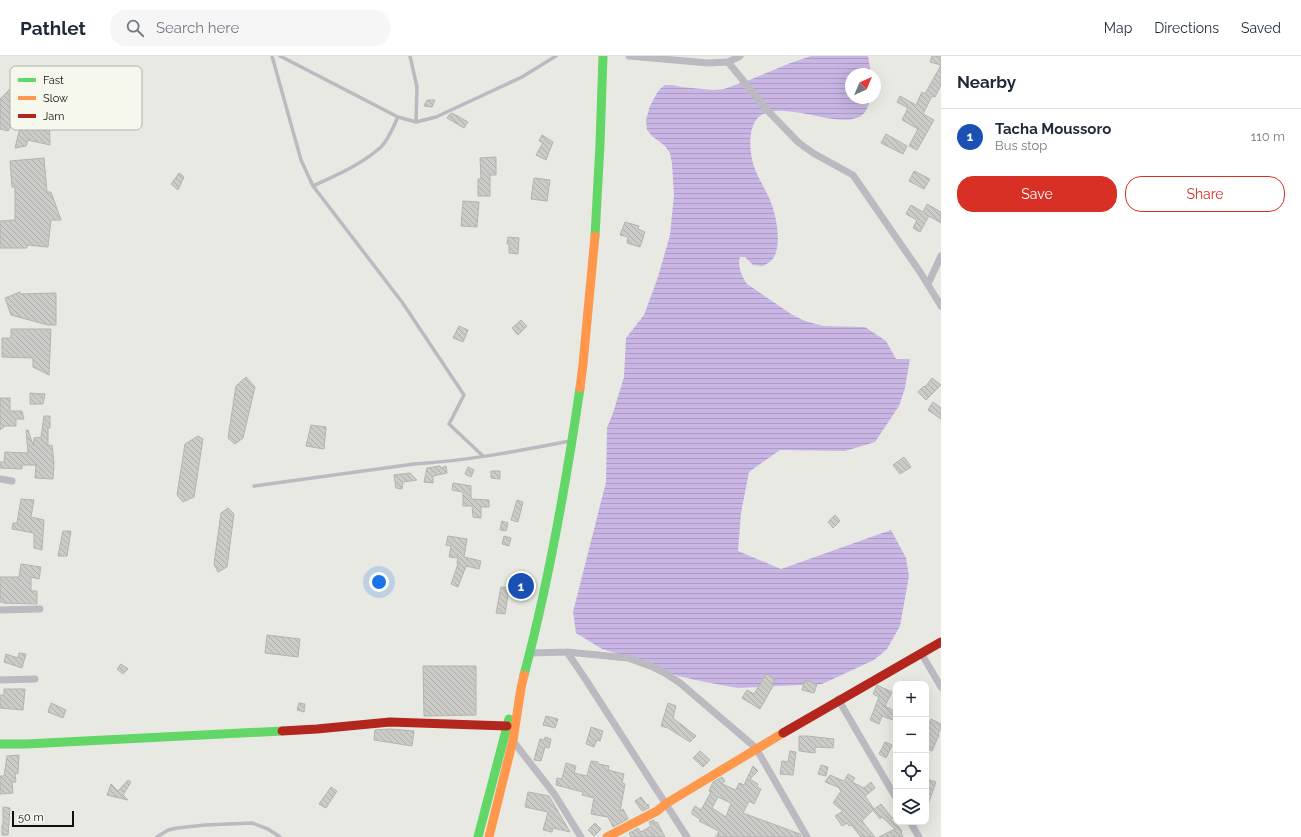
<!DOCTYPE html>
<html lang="en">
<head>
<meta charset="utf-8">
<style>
  body { margin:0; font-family:Raleway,sans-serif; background:#f6f6f7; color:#1f2937 }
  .controls { position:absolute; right:12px; bottom:12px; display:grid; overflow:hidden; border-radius:8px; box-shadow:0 4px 16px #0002 }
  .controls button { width:36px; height:36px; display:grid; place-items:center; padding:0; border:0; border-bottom:1px solid #e0e1e3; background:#fff; color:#1f2937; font:20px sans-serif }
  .compass { position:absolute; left:845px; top:12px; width:36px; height:36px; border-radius:50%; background:#fff; box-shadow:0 4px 16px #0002; rotate:44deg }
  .scale { position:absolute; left:12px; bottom:10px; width:62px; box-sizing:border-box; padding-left:4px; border:2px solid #10110d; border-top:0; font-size:11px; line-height:14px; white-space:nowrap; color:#10110d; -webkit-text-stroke:3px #f6f8ee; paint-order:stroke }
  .you { position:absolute; left:379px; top:526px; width:14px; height:14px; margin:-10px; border:3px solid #fff; border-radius:50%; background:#1a73e8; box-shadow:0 0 0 6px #1a73e833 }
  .badge { display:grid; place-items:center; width:26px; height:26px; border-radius:50%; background:#d93025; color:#fff; font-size:13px; font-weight:700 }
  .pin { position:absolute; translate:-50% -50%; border:2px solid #fff; box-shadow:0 1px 4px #0006 }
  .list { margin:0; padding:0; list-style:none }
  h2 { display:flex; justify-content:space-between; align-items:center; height:52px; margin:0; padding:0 16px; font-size:17px }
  h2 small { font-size:13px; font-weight:400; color:#747a83 }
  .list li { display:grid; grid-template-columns:26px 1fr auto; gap:12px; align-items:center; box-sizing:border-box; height:56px; padding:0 16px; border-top:1px solid #e0e1e3 }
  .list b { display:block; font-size:15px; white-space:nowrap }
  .list p { margin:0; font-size:13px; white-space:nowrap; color:#747a83 }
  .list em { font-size:13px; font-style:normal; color:#747a83 }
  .actions { display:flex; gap:8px; padding:12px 16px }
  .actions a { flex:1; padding:9px 0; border:1px solid #d93025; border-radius:16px; text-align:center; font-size:14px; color:#d93025 }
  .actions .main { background:#d93025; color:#fff }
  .icon { flex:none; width:22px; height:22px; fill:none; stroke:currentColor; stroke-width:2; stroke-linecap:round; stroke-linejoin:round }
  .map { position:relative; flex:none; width:941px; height:781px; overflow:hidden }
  header { display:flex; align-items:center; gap:24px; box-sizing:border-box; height:56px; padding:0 20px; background:#fff; border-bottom:1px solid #e0e1e3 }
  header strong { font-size:19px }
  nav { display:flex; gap:22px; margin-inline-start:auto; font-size:14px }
  .search { width:280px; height:36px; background:#f6f6f7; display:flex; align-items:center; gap:10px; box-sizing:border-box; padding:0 14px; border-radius:16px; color:#747a83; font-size:15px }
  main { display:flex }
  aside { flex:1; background:#fff }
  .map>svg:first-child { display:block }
  .water { fill:url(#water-rules) }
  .building { fill:url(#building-back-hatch); stroke:#b3b4af; fill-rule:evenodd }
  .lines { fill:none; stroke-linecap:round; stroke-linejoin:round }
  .lane { stroke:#bcb9c0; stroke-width:3.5 }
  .street { stroke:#bcb9c0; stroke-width:7 }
  .fast { stroke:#63d668; stroke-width:9 }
  .slow { stroke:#ff974d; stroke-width:9 }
  .jam { stroke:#b3261e; stroke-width:9 }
  .key { fill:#f6f8ee; stroke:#b1b3aa; stroke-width:1 }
  .key-label { font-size:11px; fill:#10110d }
</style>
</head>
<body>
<header>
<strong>Pathlet</strong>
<div class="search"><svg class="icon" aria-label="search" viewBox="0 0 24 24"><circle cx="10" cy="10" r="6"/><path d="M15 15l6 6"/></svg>Search here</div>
<nav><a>Map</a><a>Directions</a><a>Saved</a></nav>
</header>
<main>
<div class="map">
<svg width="941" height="781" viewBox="0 0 941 781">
  <defs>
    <pattern id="water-rules" width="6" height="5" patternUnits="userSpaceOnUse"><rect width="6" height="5" fill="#c9b6e4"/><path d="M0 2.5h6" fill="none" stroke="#ac9bc2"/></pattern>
    <pattern id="building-back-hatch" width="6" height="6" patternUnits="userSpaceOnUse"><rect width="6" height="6" fill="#cbcbc7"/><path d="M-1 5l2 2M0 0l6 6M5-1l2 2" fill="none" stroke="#adadaa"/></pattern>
  </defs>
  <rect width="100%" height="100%" fill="#e8e9e3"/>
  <path class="water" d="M811,0H868L871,18H851V42H870C869,47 868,52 865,56C846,82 767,31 753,70C749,80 750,93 752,103C755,118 764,130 770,144C776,158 782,187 774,201C772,205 767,208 763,210L753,209L745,201H740C737,210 742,221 747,228L791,258L805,265L823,270L865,271L886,285L896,303H910L905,332L899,350L875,386L845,395L780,394L749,416L741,457L738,495L781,513L891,474L906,502L909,520L900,570L887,593L874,604L822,628L738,632L705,626L678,620L632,602L602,593L576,577L573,556L606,426L607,372L613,357L624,321L626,282L644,259L658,221L670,179L674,139L672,108L670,97L665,90L652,80L647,74L646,64L650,50L657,37L661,32L665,29H673L681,31L713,34L724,33L752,23L788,8Z"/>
  <path class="building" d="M932,0H941V29L935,41L932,40L923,58L934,64L917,94L909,90L918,73L902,64L908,52L897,46L900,40L916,49L922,36L925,38L941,9L930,6Z
    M10,33L17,39H40V37L53,38L52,52L49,51L50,89L28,84L26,90L15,92L26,48L8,75L0,73V43Z
    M427,44H435L432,51L424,50Z
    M452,57L468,66L464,72L447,62L450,58Z
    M886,78L907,90L903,98L881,87Z
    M542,79L553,86L546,104L536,99L543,87L539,85Z
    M496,101V119H490V140H478V123H481L480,102Z
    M44,102L47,136H51L61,164H51L48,191L27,189V192H0V165L15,164V131H12L10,105Z
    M914,115L930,123L924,133L909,125Z
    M179,117L184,121L178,134L171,128Z
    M534,122L550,124L547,145L531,143Z
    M463,145L479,146L477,171L461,170Z
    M927,148L941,156V167L929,160L920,176L913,172L917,164L906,158L911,149L923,156Z
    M625,166L639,170L638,173L645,176L640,191L627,187L628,181L620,179Z
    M508,181L519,182L518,198L509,197V188H507Z
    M20,236V238L56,237V269H48L11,259L5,242Z
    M521,264L527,270L518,279L512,272Z
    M459,270L468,274L463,286L453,282Z
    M11,273H51L49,319L33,311V302L2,301V282H11Z
    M246,321L255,331L243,382L235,388L228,382L236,330Z
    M932,322L941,329L926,344L918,336L924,330L925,331Z
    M30,337L45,338L43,348H30Z
    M0,342H10V355H22L24,363H16V370H5L0,374Z
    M933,346L941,352V363L928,354Z
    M44,360H50V372H48V390L52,389L54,407L53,423L35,422L36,409H22V413L0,412V406H4L5,396L28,397L26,374H28L33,389L34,382L41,381Z
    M311,369L326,371L324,393L306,390Z
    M198,380L203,383L194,441L183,446L177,439L185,388Z
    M904,401L911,411L900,418L893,409Z
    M440,410L441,412L446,410L447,417L433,420V427L424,426L427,412Z
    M468,411L474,414L471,421L465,418Z
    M491,415H500V423L491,422Z
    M410,417L417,424L403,426L402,433L396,432L394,419Z
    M453,427L471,430V443L489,444V451H481V462L473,461L472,450H463V436L452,434Z
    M21,443L34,444L31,461L44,464L42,494L34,492V477L12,473L13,467H17Z
    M517,444L523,446L518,466L511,464Z
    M228,452L234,458L227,511L218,516L214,508L221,457Z
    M835,459L840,465L833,472L828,466Z
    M502,465L508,467L506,475L500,474Z
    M63,475H71L67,500H58Z
    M448,480L467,483L464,501L481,505L479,513L466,510L458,531L451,528L458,508H457L458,502L449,501L451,490L446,489Z
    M504,480L511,482L509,490L502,488Z
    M21,508L41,511L39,523L31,521V535H37V548L3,547V546H0V521H19Z
    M501,531L509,532L505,558L496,557Z
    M267,579L300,583L298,601L265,597Z
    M19,597L26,598L22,612L4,606L6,598L18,602Z
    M121,608L128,613L123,618L117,613Z
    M423,610H476V659L424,660Z
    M766,618L775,623L772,629L773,630L760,653L742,642L747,634L754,638Z
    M805,624L817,628L814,637L802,634Z
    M877,629L892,636L885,650L896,656V665L882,660L879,668L870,664L879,641L873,638Z
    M4,633H25L23,654L0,652V639H4Z
    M51,647L66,654L63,662L48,656Z
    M299,647L305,648L304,656L297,654Z
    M668,647L676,650L673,662L696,680L690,686L668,672L661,670Z
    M546,660L558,663L555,672L543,669Z
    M931,663L941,668V672L938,678L939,679L932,695L926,692V674Z
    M591,671L603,675L600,685L597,684L594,691L586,688Z
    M390,673L414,675L412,690L374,684L375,674Z
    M799,680H807L834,683L833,692L815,691V697L799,695Z
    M545,681L551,683L549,692L545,691L541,705L534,704L540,683L544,684Z
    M885,686L892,689L886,702L879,698Z
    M700,695L710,704L703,711L693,702Z
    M790,695L796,696L793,719L780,718L782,705L788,706Z
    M19,699L18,718L15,717L16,726H12L13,737L0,738V720H4L7,700Z
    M591,705L598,706V708L609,710L608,714L624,718L622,727L625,728L620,755L623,753L628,763L613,771L608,761L591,758L594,742L582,739L583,736L556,729L557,722L562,723L566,707L576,710L574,717L587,720Z
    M821,709L828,711L826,720L818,718Z
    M753,710L758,715L750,723L758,728L757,731L761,733L754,748L749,745L743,757L800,778L801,781H716L719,775L699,765L701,764L692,758V755L695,750L701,754L711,736L709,735L713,726L722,721L725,725L722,728L736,734L739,727L744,729ZM718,741L731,747L726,761L712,752Z
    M848,718L855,722L852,726L864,732L871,726L875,732L865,740L874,753L862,765L875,781H861L851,769L849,770L847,767L842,770L835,760L843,755L833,747L841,735L839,733L840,732L825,726L830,719L844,725Z
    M926,723L936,726L927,751H926Z
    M128,724L131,726L123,739L128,744L107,739L111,728L118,735Z
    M331,731L337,735L326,752L319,748Z
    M528,736L549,740L570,776L553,772L552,776L543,774L548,756L525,751Z
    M641,741L647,749L648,748L649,752L642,755L635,745Z
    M881,748L892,762L896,758V767L902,775L901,776L903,781H879L895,773L882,761L880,763L873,754Z
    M3,751L10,752L8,779H2V769H3Z
    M654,764L655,767L657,766L665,781H631L629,777L638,772L641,776L651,770L649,766Z
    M595,767L601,773L594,780L588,774Z"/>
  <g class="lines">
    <path class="lane" d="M272,0L301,104L313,130L402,246L464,339L449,368L483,400
      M280,0L398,61L416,66L436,61L522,21L556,0
      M410,0L417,31L416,66
      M313,130C336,119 361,109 381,91C389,83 393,71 398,61
      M254,430L414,408C466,405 518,395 570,385
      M157,781L168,774L177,772L205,769L252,767L268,773L280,781"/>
    <path class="street" d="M629,0L708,7L728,6L740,0
      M728,6L768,55L799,87L813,97L853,119L920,216L941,250
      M928,228L941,200
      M0,423L12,425
      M0,554L40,553
      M567,596L628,602L653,611L665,617L680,627L756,692L807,781
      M530,597L567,596L586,624L687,781
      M921,597L941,631
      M0,624L35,623
      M838,643L896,742
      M513,685L555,739L581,781
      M910,766L919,781"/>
    <path class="fast" d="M595,180L600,88L603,0
      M524,619C549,525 566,428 580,332
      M0,688H26L282,675
      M478,781L509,663"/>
    <path class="slow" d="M580,332L583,308L595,180
      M489,781L513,684L521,632L524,619
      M607,781L657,755L667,747L783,677"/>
    <path class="jam" d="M282,675L317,673L390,666L507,670
      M783,677L941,586"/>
  </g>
  <rect x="10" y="10" width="132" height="64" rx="6" class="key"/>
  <rect x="18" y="22" width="18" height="4" fill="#63d668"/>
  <rect x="18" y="40" width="18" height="4" fill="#ff974d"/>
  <rect x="18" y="58" width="18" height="4" fill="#b3261e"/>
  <g class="key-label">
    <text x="43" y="28">Fast</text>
    <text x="43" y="46">Slow</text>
    <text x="43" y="64">Jam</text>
  </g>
</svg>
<div class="controls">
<button>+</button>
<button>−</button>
<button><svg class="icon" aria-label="locate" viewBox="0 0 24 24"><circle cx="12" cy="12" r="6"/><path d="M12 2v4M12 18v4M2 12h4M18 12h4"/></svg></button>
<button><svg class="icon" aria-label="layers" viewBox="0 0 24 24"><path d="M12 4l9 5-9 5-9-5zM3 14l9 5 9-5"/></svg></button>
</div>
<svg class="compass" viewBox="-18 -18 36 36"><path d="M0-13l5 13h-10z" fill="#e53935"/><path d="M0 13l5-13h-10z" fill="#747a83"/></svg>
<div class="scale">50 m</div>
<div class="you"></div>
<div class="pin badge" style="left:521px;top:530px;background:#1a4fb4">1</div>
</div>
<aside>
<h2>Nearby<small></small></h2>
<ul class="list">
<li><span class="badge" style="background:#1a4fb4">1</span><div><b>Tacha Moussoro</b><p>Bus stop</p></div><em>110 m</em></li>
</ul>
<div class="actions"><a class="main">Save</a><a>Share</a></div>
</aside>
</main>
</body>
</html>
